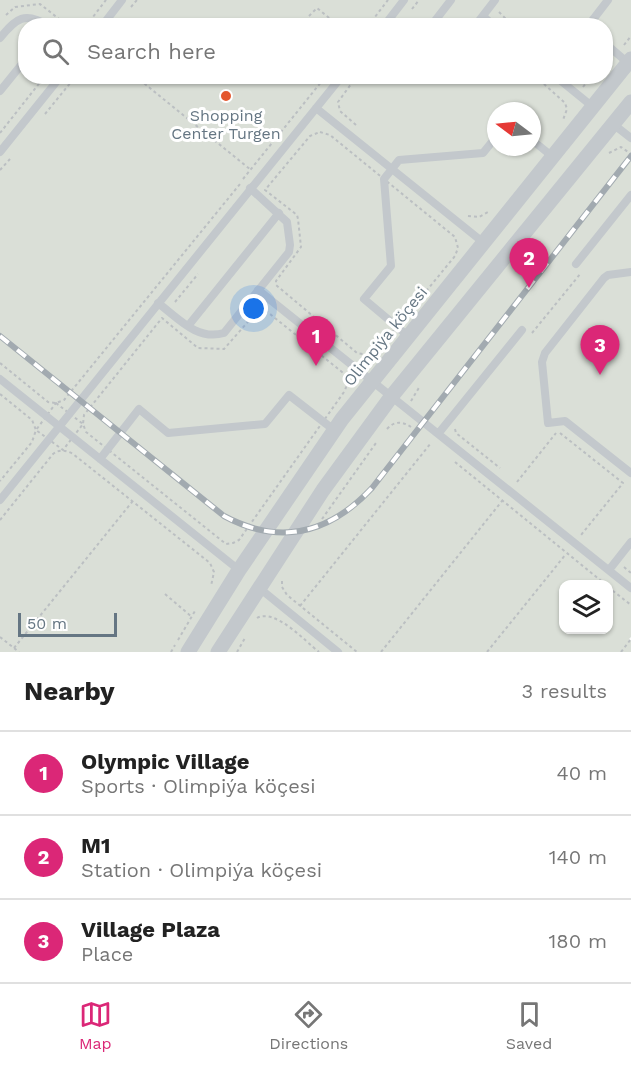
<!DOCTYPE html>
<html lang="en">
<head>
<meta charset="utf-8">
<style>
  body { margin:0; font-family:"Work Sans",sans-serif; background:#f2f2f2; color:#222 }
  .controls { position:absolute; right:18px; bottom:18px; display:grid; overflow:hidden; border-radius:12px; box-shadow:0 2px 4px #0004 }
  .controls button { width:54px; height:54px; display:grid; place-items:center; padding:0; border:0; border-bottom:2px solid #e0e0e0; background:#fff; color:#222; font:30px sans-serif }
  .compass { position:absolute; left:487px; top:102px; width:54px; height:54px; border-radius:50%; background:#fff; box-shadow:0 2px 4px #0004; rotate:286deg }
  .scale { position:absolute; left:18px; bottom:15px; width:99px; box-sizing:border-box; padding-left:6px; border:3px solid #657683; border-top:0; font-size:16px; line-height:21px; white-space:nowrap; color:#657683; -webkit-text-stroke:4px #fff; paint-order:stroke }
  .you { position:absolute; left:254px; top:309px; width:21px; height:21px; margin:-15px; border:4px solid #fff; border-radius:50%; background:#1a73e8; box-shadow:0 0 0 9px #1a73e833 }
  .badge { display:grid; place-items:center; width:39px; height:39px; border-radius:50%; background:#db2777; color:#fff; font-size:20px; font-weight:700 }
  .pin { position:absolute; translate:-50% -50px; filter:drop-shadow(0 2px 3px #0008) }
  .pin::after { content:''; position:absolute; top:32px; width:21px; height:18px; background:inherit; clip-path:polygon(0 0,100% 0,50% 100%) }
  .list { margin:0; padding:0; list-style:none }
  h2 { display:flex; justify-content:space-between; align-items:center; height:78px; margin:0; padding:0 24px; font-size:26px }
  h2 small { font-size:20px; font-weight:400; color:#767676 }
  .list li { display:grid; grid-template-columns:39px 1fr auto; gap:18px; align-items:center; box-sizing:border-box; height:84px; padding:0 24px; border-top:2px solid #e0e0e0 }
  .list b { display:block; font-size:22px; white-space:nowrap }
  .list p { margin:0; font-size:20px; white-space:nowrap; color:#767676 }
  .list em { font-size:20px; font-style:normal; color:#767676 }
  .icon { flex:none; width:33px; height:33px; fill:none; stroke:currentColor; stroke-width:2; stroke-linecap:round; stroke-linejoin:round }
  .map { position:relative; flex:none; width:631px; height:652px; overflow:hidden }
  .search { position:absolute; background:#fff; box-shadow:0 2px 4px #0004; left:18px; right:18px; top:18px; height:66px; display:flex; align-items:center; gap:15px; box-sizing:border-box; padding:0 21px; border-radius:24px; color:#767676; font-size:22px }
  .sheet { height:330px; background:#fff }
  nav { display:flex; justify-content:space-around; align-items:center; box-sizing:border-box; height:84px; border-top:2px solid #e0e0e0; background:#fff; font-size:16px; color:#767676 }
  nav a { display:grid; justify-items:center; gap:3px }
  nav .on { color:#db2777 }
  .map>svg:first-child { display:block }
  .green { fill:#dadfd7; fill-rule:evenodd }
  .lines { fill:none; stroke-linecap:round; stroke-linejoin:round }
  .path { stroke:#bbbfc2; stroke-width:2; stroke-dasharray:3 3; stroke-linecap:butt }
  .service { stroke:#c3c8cc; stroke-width:8 }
  .minor { stroke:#c3c8cc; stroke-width:15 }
  .rail-casing { stroke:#a2aab0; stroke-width:6 }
  .rail { stroke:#fff; stroke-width:4; stroke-dasharray:11; stroke-linecap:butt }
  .poi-dot { fill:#e4572e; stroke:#fff; stroke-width:2 }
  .labels { text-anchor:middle; stroke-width:6; stroke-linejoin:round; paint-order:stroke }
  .poi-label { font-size:16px; fill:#657683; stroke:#fff }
  .street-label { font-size:16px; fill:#657683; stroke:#fff }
</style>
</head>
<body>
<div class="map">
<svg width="631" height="652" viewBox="0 0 631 652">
  <rect width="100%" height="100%" fill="#fafaf8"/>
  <path class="green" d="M0,0H631V637L629,639L631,641V652H0ZM26,26H606V76H26ZM496,111H532V147H496ZM564,584H608V630H564Z"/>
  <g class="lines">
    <path class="path" d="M131,7L137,0
      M412,9L419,0
      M499,12L513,26
      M6,15L15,7L40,4L68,26
      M309,16L317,8L339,26
      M86,26L106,0
      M368,26L388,0
      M624,45L631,36
      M135,76L251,170
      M535,76L565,103L567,109L563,120
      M575,76L587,82L597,78
      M583,87L587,82
      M45,114L76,76
      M356,125L340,111L338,102L357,76
      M320,132L330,135L455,237L458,248L455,256L377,351L367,355L357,353L276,285V281L301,247L298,219L297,215L265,190L310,136Z
      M0,133L45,76
      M609,153L621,147L631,154
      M0,170L10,159
      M243,179L326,76
      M468,216L479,217L490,211
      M175,302L198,274
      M260,308L265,310L342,372C348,378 348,384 344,392L239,540L233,543L226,544L86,432L83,424L84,415L162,318L198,348L224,349Z
      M532,333L581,273
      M0,363L48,402L56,403L64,400L240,184
      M0,394L32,420L36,430L32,442L0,481
      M411,401L420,386
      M56,403L83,424L63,450L36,430Z
      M387,429C394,421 402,421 411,427
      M455,429L456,433L500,468
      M560,433L623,483L581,535
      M455,462L605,584
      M517,482L556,433
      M322,519L376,443
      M0,520L53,454C59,449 66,450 73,454L210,563L214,572L211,586
      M624,567L631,573
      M282,581V587L287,595L357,652
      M608,587L631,605
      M165,594L192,617
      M300,606L431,443
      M257,618C275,608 305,641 319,652
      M0,637L19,652
      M178,640L195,611
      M14,648L132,502
      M171,652L175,645
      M237,652L245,638
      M381,652L502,501
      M487,652L566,554
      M621,652L631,639"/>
    <path class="service" d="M483,16L494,26
      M102,26L122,0
      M384,26L404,0
      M431,26L451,0
      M475,26L495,0
      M588,26L608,0
      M0,38C16,18 25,11 49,26
      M606,44L628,63
      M555,76L593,107
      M0,91L26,59
      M316,108L484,243
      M613,124L631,138
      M532,140L553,157
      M0,152L61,76
      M576,264L631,195
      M631,272L608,275L604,278L545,353L542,362L548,423L565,421L631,473
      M258,290L631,588
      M158,303C178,318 197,341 224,333L289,252L290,245L287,222L250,188
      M188,326L279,213
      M408,336L364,299L391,266L384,179L399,160L483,153L496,137
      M0,379L239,570
      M438,434L522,330
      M100,459L139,409L168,433L265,424L289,395L334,430
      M0,500L342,76
      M609,570L631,542
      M258,587L338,652"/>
    <path class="minor" d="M188,652L239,570L342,419L631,59
      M218,652L323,490L391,397L631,102"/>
    <g class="rail-casing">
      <path id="rail" d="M0,336L224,516C280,546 329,534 372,488L631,156"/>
    </g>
    <use href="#rail" class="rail"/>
  </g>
  <circle class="poi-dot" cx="226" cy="96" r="6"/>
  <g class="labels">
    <g class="poi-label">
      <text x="226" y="121">Shopping<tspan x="226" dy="18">Center Turgen</tspan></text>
    </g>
    <g class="street-label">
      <text transform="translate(385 336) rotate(-51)" y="6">Olimpiýa köçesi</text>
    </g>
  </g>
</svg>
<div class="controls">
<button><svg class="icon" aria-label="layers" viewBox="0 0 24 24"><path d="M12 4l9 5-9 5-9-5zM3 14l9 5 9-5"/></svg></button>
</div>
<svg class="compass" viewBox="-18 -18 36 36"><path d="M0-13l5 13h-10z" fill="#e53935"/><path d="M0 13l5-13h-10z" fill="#767676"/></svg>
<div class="scale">50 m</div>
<div class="you"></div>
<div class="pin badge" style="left:316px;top:366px">1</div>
<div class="pin badge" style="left:529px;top:288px">2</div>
<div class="pin badge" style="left:600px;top:375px">3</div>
<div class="search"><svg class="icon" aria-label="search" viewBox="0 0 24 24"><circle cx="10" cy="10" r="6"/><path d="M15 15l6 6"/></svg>Search here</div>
</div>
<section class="sheet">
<h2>Nearby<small>3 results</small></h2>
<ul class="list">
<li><span class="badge">1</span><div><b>Olympic Village</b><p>Sports · Olimpiýa köçesi</p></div><em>40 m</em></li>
<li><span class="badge">2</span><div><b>M1</b><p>Station · Olimpiýa köçesi</p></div><em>140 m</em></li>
<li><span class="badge">3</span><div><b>Village Plaza</b><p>Place</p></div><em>180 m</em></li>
</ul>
</section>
<nav>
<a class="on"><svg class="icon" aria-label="map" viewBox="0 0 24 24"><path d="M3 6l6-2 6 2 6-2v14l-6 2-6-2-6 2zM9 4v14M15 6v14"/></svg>Map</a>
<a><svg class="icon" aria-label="directions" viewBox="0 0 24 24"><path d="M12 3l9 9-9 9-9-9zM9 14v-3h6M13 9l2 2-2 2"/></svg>Directions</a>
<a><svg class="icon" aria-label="saved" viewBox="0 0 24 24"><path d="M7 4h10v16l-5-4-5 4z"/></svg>Saved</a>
</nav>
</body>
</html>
